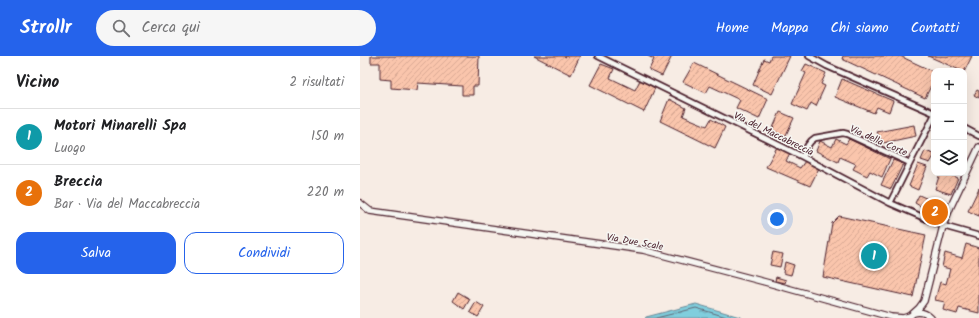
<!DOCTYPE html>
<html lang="it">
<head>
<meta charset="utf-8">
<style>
  body { margin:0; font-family:Kalam,sans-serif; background:#f6f6f6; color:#202124 }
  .controls { position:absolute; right:12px; top:12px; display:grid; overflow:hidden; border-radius:8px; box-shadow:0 4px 16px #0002 }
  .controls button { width:36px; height:36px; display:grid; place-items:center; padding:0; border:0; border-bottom:1px solid #e0e0e0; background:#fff; color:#202124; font:20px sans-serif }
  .you { position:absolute; left:417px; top:163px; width:14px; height:14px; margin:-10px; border:3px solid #fff; border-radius:50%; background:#1a73e8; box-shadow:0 0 0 6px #1a73e833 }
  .badge { display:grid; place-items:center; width:26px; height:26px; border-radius:50%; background:#2563eb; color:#fff; font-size:13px; font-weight:700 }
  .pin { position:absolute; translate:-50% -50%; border:2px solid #fff; box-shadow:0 1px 4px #0006 }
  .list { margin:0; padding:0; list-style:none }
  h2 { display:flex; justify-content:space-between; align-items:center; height:52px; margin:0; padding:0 16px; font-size:17px }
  h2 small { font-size:13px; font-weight:400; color:#757577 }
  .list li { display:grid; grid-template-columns:26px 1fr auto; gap:12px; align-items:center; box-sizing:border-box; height:56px; padding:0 16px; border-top:1px solid #e0e0e0 }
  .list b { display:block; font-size:15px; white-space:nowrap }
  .list p { margin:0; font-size:13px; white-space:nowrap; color:#757577 }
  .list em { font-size:13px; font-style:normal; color:#757577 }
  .actions { display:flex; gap:8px; padding:12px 16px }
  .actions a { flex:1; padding:9px 0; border:1px solid #2563eb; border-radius:12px; text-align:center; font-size:14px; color:#2563eb }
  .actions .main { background:#2563eb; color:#fff }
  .icon { flex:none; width:22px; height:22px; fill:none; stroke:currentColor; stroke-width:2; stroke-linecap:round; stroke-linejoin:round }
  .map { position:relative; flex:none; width:619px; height:262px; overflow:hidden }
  header { display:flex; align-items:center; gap:24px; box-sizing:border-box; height:56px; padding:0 20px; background:#2563eb; color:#fff }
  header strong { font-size:19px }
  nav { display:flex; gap:22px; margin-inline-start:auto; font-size:14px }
  .search { width:280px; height:36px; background:#f6f6f6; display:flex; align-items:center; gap:10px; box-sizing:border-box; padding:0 14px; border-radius:22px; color:#757577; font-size:15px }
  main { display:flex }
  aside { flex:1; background:#fff }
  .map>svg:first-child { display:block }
  .water { fill:url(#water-ripples); stroke:#6a8896 }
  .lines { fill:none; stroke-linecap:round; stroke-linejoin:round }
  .shore { stroke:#606572; stroke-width:1 }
  .building { fill:url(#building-hatch); stroke:#4a1f2b }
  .minor-casing { stroke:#4a1f2b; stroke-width:8 }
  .tertiary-casing { stroke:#4a1f2b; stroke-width:8 }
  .minor { stroke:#f6f6f2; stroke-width:4.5 }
  .tertiary { stroke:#f6f6f2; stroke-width:5.5 }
  .labels { text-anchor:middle; stroke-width:3; stroke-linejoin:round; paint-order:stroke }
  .street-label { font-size:10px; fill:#4a1f2b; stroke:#f6f6f2 }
</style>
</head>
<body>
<header>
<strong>Strollr</strong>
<div class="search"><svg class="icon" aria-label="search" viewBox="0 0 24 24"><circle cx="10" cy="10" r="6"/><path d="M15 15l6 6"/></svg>Cerca qui</div>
<nav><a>Home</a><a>Mappa</a><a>Chi siamo</a><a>Contatti</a></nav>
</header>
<main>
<aside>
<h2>Vicino<small>2 risultati</small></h2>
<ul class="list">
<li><span class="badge" style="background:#0f9aa8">1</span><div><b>Motori Minarelli Spa</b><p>Luogo</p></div><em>150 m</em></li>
<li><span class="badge" style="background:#e8710a">2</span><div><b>Breccia</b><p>Bar · Via del Maccabreccia</p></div><em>220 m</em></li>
</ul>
<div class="actions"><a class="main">Salva</a><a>Condividi</a></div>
</aside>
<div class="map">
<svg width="619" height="262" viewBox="0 0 619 262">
  <defs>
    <pattern id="water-ripples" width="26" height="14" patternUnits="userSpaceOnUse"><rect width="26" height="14" fill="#80cedd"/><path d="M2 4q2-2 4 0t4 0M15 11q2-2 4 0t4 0" fill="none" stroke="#70b0be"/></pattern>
    <pattern id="building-hatch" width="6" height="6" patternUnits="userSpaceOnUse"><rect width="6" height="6" fill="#fac5ac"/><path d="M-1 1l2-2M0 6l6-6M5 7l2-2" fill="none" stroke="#d8a994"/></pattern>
  </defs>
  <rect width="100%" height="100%" fill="#f7ece4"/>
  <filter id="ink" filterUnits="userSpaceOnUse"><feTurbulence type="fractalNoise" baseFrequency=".025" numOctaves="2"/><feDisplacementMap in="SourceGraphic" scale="8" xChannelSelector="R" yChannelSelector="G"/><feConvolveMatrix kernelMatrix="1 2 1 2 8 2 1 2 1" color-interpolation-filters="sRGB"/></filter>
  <g filter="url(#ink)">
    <path class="water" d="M336,248L380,261L382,262H285L286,261Z"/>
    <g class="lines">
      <path class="shore" d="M296,262L336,252L370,262"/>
    </g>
    <path class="building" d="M11,0H119L118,30H113V39H102V30L58,27L57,34L31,32V24L20,23V7H11Z
      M174,0H204L206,1V0H220L211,19Z
      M288,0H312L302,20L289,14L294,3Z
      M411,0H430L412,38L393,29L404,3L409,5Z
      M483,0H540L574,16V31L571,30L565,42L482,3Z
      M568,0H612L604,16V15H602Z
      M334,7L408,43L399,63L376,52L380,44L350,30L346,37L323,26Z
      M241,8L254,13L250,22L275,34L280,24L295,32L284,56L230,29Z
      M446,8L466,17L461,28L465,30L456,50L451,47L447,55L432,48L446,17L442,15Z
      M482,23L533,45L529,56L517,51L514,57L475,41Z
      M617,34L619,35V42L614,39Z
      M309,43L326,52L323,60L347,70L351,63L365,71L355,92L300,65Z
      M420,56L434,62L425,81L412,74Z
      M554,69L556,80L523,87L517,76Z
      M476,83L486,88L489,83L530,103L522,121L510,115L507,120L493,113L496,108L480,101L478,106L456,95L460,85L472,91Z
      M417,91L430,97L426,105L440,112L445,105L459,112L450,130L406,111Z
      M565,95L574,98V100L570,107L561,104Z
      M533,104L543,108L531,133L521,129Z
      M558,108L567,111L558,134L549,130Z
      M580,117H586L598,122L591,138L575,133Z
      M619,132V160L608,155Z
      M559,139L581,149L575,159L555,147Z
      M479,160L566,179L553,241L463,221L472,167Z
      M606,188L619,192V257L599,252L597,258L583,254L585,246L575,244L580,226L586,228L590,213L582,211L585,197L602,202Z
      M413,196L423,198L420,211L410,209Z
      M425,206L434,209L431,219L423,217Z
      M416,221L426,224L425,227L415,225Z
      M98,236L110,243L104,253L93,245Z
      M116,246L124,251L118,261L110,256Z"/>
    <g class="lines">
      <g class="minor-casing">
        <path id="minor" d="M238,0L443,101L530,147L583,170L619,180
          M449,0L467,10L574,57
          M604,72L619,80
          M443,101C446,93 448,86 455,82L483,77L487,78L550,107L574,60
          M530,147L550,107"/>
      </g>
      <g class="tertiary-casing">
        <path id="tertiary" d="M0,147L10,155L283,194L405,226L531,261L543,262L550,260
          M554,257C561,255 566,257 571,262
          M548,262L559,252L564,245L583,170L591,150L619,91"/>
      </g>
      <use href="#minor" class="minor"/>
      <use href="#tertiary" class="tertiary"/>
    </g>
  </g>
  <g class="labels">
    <g class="street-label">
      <text transform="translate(414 77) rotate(26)" y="4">Via del Maccabreccia</text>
      <text transform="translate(519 84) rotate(24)" y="4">Via della Corte</text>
      <text transform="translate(275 185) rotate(10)" y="4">Via Due Scale</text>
    </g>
  </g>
</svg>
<div class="controls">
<button>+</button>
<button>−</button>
<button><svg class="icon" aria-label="layers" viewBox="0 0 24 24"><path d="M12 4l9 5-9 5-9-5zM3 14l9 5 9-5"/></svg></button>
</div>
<div class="you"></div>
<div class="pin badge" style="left:514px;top:200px;background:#0f9aa8">1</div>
<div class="pin badge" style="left:575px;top:156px;background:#e8710a">2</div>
</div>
</main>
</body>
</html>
